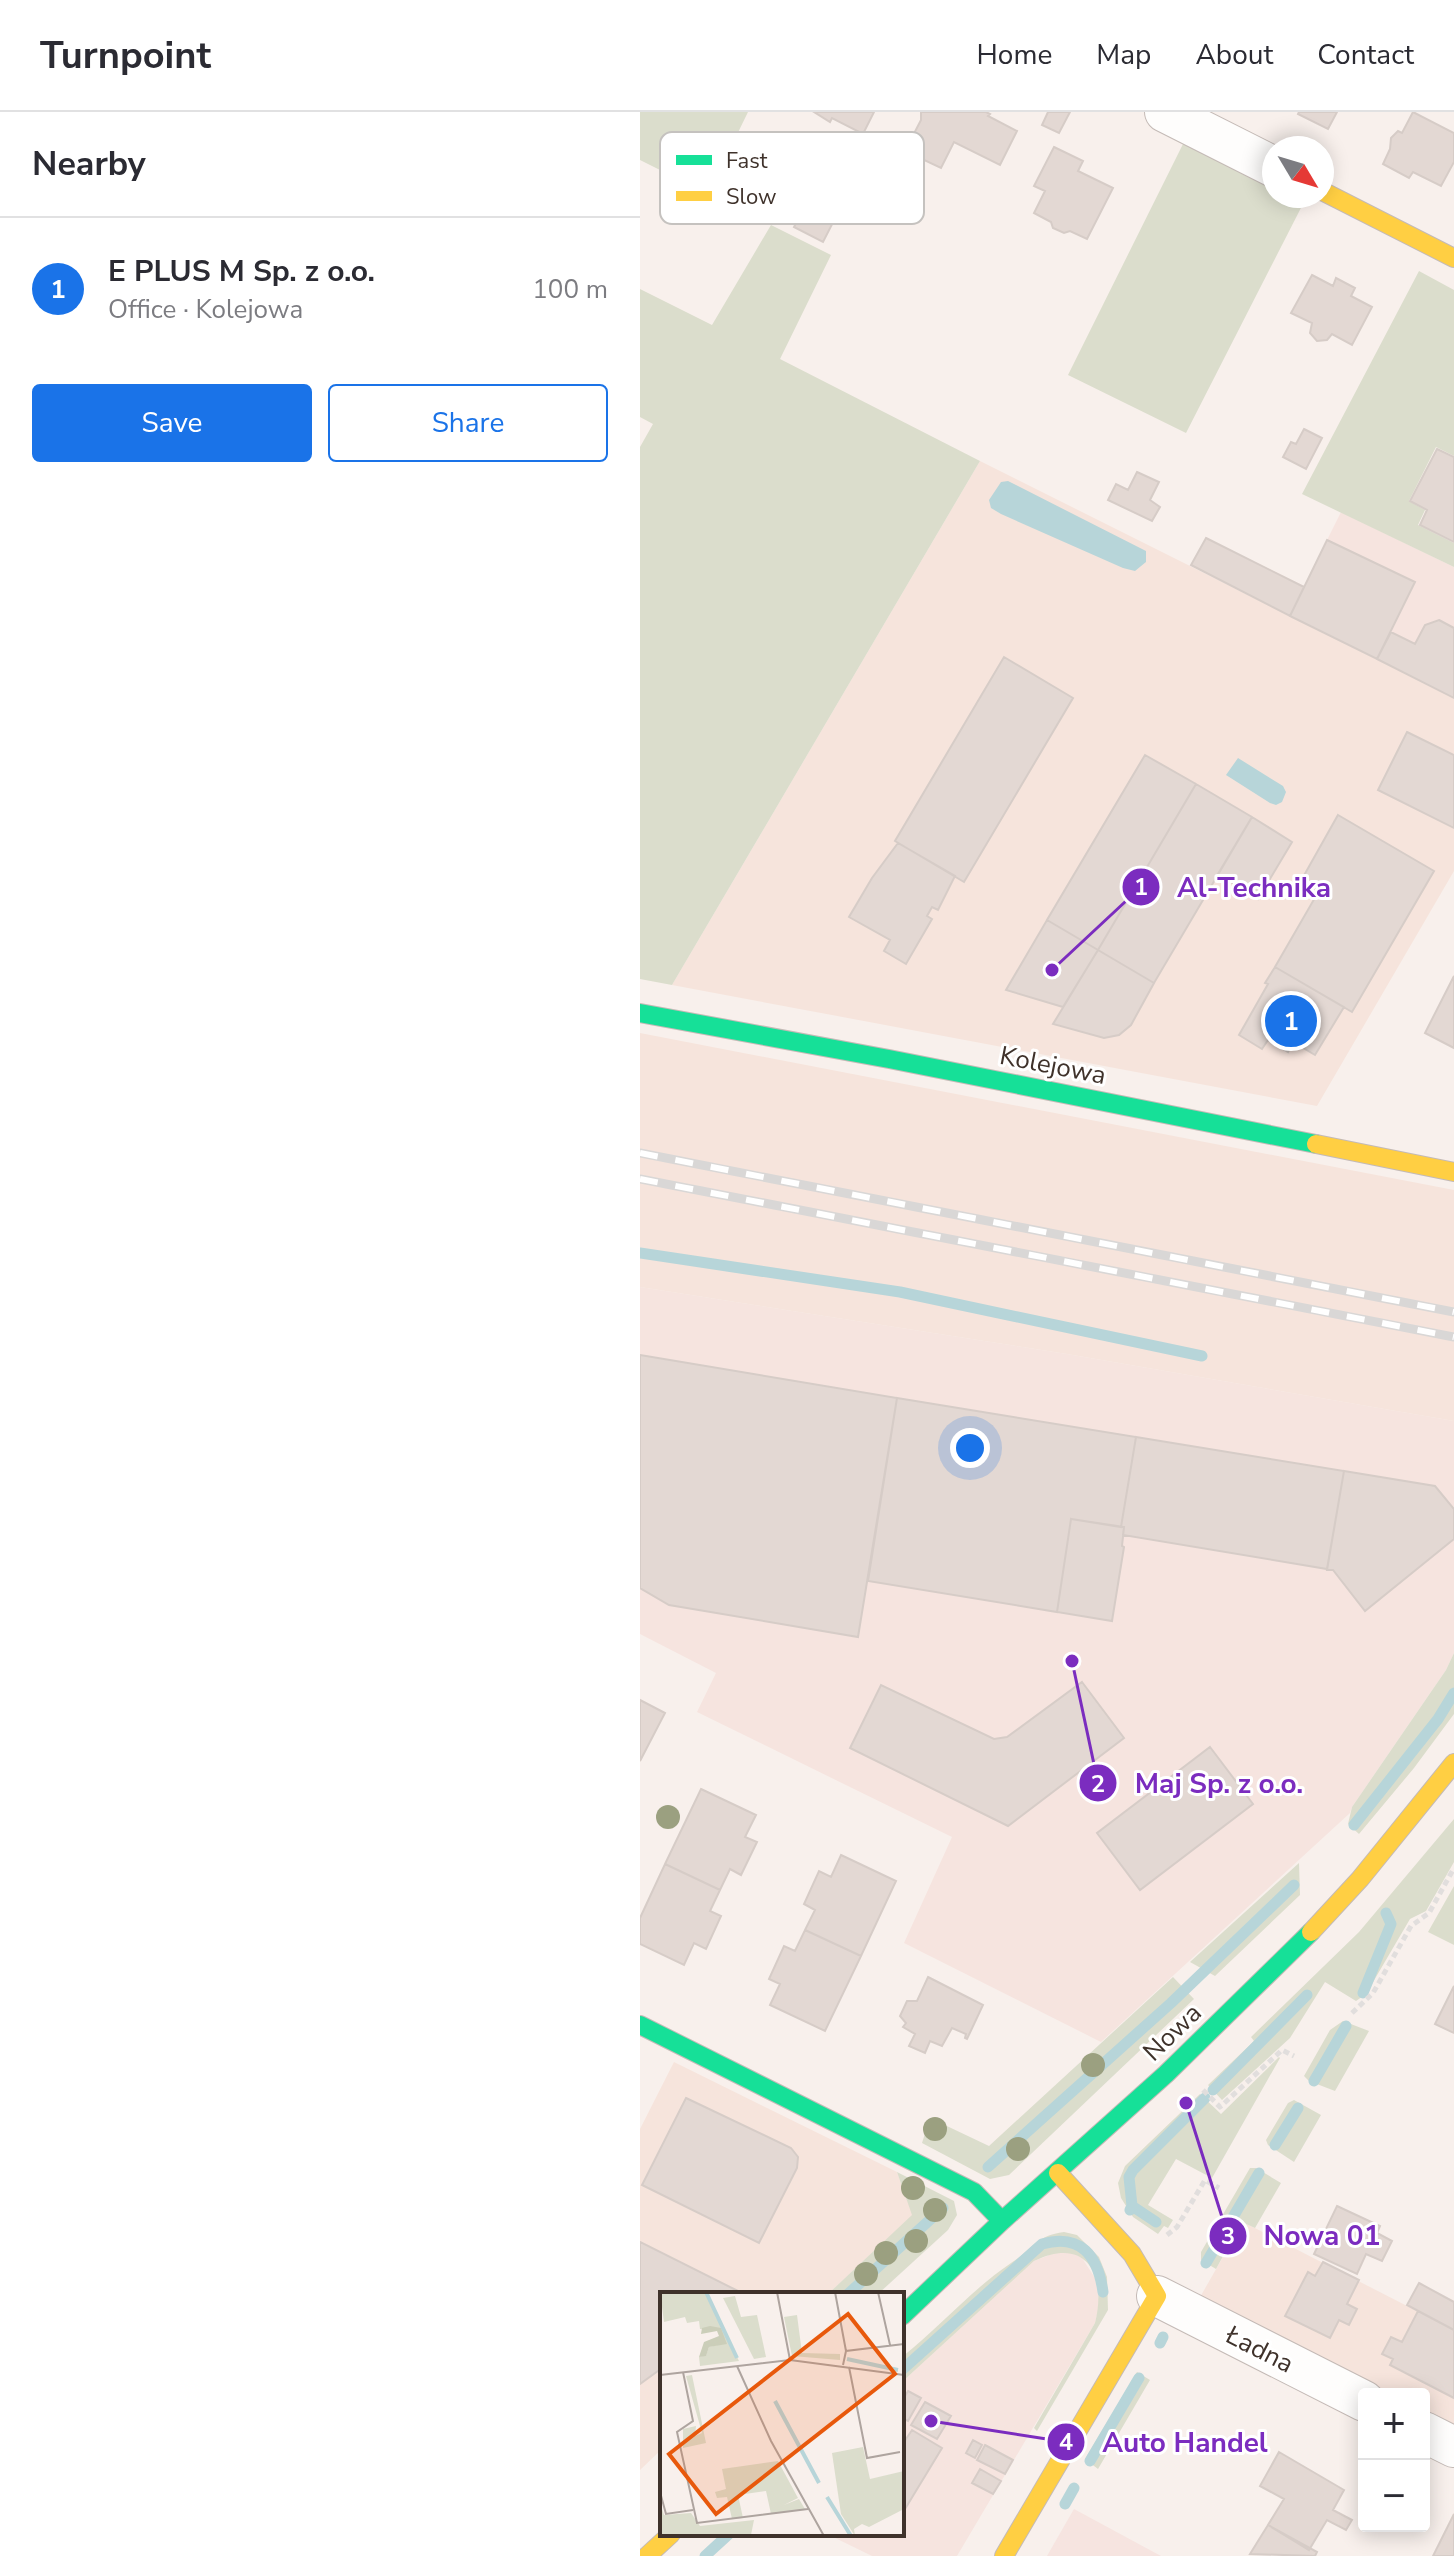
<!DOCTYPE html>
<html lang="en">
<head>
<meta charset="utf-8">
<style>
  body { margin:0; font-family:"Nunito Sans",sans-serif; background:#f2f2f3; color:#2b2b33 }
  .controls { position:absolute; right:24px; bottom:24px; display:grid; overflow:hidden; border-radius:8px; box-shadow:0 4px 20px #0003 }
  .controls button { width:72px; height:72px; display:grid; place-items:center; padding:0; border:0; border-bottom:2px solid #e1e1e2; background:#fff; color:#2b2b33; font:40px sans-serif }
  .compass { position:absolute; left:622px; top:24px; width:72px; height:72px; border-radius:50%; background:#fff; box-shadow:0 4px 20px #0003; rotate:128deg }
  .you { position:absolute; left:330px; top:1336px; width:28px; height:28px; margin:-20px; border:6px solid #fff; border-radius:50%; background:#1a73e8; box-shadow:0 0 0 12px #1a73e833 }
  .badge { display:grid; place-items:center; width:52px; height:52px; border-radius:50%; background:#1a73e8; color:#fff; font-size:26px; font-weight:700 }
  .pin { position:absolute; translate:-50% -50%; border:4px solid #fff; box-shadow:0 2px 8px #0006 }
  .list { margin:0; padding:0; list-style:none }
  h2 { display:flex; justify-content:space-between; align-items:center; height:104px; margin:0; padding:0 32px; font-size:34px }
  h2 small { font-size:26px; font-weight:400; color:#7c7c81 }
  .list li { display:grid; grid-template-columns:52px 1fr auto; gap:24px; align-items:center; box-sizing:border-box; height:144px; padding:0 32px; border-top:2px solid #e1e1e2 }
  .list b { display:block; font-size:30px; white-space:nowrap }
  .list p { margin:0; font-size:26px; white-space:nowrap; color:#7c7c81 }
  .list em { font-size:26px; font-style:normal; color:#7c7c81 }
  .actions { display:flex; gap:16px; padding:24px 32px }
  .actions a { flex:1; padding:18px 0; border:2px solid #1a73e8; border-radius:8px; text-align:center; font-size:28px; color:#1a73e8 }
  .actions .main { background:#1a73e8; color:#fff }
  .map { position:relative; flex:none; width:814px; height:2444px; overflow:hidden }
  header { display:flex; align-items:center; gap:48px; box-sizing:border-box; height:112px; padding:0 40px; background:#fff; border-bottom:2px solid #e1e1e2 }
  header strong { font-size:38px }
  nav { display:flex; gap:44px; margin-inline-start:auto; font-size:28px }
  main { display:flex }
  aside { flex:1; background:#fff }
  .map>svg:first-child { display:block }
  .commercial { fill:#f6e4df }
  .built { fill:#f6e4dc }
  .education { fill:#f6e4e0 }
  .green { fill:#dbddcc }
  .water { fill:#b7d5d9 }
  .lines { fill:none; stroke-linecap:round; stroke-linejoin:round }
  .stream { stroke:#b7d5d9; stroke-width:11 }
  .building { fill:#e3d8d3; stroke:#d6ccc7; stroke-width:2 }
  .street-casing { stroke:#c4bab6; stroke-width:42 }
  .fast-casing { stroke:#c4bab6; stroke-width:20 }
  .slow-casing { stroke:#c4bab6; stroke-width:20 }
  .path { stroke:#e1dedd; stroke-width:5; stroke-dasharray:6 4; stroke-linecap:butt }
  .street { stroke:#fefdfc; stroke-width:40 }
  .fast { stroke:#16e098; stroke-width:18 }
  .slow { stroke:#ffcf43; stroke-width:18 }
  .rail-casing { stroke:#d9d7d6; stroke-width:9 }
  .rail { stroke:#fff; stroke-width:6; stroke-dasharray:18; stroke-linecap:butt }
  .tree { fill:#9ba080 }
  .labels { text-anchor:middle; stroke-width:6; stroke-linejoin:round; paint-order:stroke }
  .street-label { font-size:26px; fill:#3f322b; stroke:#fff }
  .inset-river { fill:none; stroke:#b7d5d9; stroke-width:4 }
  .inset-road { fill:none; stroke:#aea49f; stroke-width:2 }
  .view { fill:#e8590c; fill-opacity:0.15; stroke:#e8590c; stroke-width:4 }
  .inset-edge { fill:none; stroke:#3f322b; stroke-width:4 }
  .key { fill:#fff; stroke:#c5c2bf; stroke-width:2 }
  .key-label { font-size:22px; fill:#3f322b }
  .leader { fill:none; stroke:#7b2cbf; stroke-width:3 }
  .callout-dot { fill:#7b2cbf; stroke:#fff; stroke-width:3 }
  .mark-label { font-size:24px; text-anchor:middle; font-weight:bold; fill:#fff }
  .callout-label { font-size:28px; text-anchor:middle; font-weight:bold; fill:#7b2cbf; stroke:#fff; stroke-width:6; stroke-linejoin:round; paint-order:stroke }
</style>
</head>
<body>
<header>
<strong>Turnpoint</strong>
<nav><a>Home</a><a>Map</a><a>About</a><a>Contact</a></nav>
</header>
<main>
<aside>
<h2>Nearby<small></small></h2>
<ul class="list">
<li><span class="badge">1</span><div><b>E PLUS M Sp. z o.o.</b><p>Office · Kolejowa</p></div><em>100 m</em></li>
</ul>
<div class="actions"><a class="main">Save</a><a>Share</a></div>
</aside>
<div class="map">
<svg width="814" height="2444" viewBox="0 0 814 2444">
  <rect width="100%" height="100%" fill="#f8f0ec"/>
  <path class="commercial" d="M701,400L814,455V586L551,453L566,426L664,474Z
    M0,1175L427,1242L814,1309V1541L806,1558L712,1695L710,1701L461,1930L264,1831L312,1725L57,1600L76,1561L0,1522Z
    M420,2139L433,2140L442,2146L455,2166L460,2192L455,2211L317,2444H232L187,2422H262V2270L394,2149Z"/>
  <path class="built" d="M340,349L814,586V759L677,994L32,873Z
    M0,921L814,1078V1309L427,1242L0,1175Z
    M34,1950L257,2060L273,2103L188,2182H22V2337L0,2358V2017Z
    M603,2110L814,2218V2317L784,2302V2282H745L559,2187Z"/>
  <path class="education" d="M434,2397L521,2444H407Z"/>
  <path class="green" d="M0,0H108L68,82L0,48Z
    M545,28L634,73V84H656L665,88L546,321L428,263Z
    M131,113L191,143L140,247L340,349L32,873L0,867V335L13,312L0,305V177L72,213Z
    M779,159L814,178V344L796,335L769,389L785,398L778,413L814,431V455L662,382Z
    M814,1541V1602L774,1656L719,1722L708,1712L712,1695L806,1558Z
    M814,1707V1750L786,1799L770,1807L726,1882L716,1889L685,1870L650,1926L582,1988L568,1973L614,1929L611,1925L719,1820Z
    M659,1751L660,1783L575,1864L550,1850Z
    M814,1774V1833L788,1820Z
    M533,1865L554,1887L369,2063L350,2067L282,2031L290,2006L349,2034Z
    M703,1909L729,1919L695,1979L669,1969L664,1964L690,1918Z
    M639,1945L640,1946L572,2066L536,2047L508,2093L533,2108L528,2116L524,2114L518,2122L493,2105L481,2086L478,2071L485,2054L560,1982L581,2002Z
    M654,1988L681,2003L654,2050L628,2033L626,2028L648,1991Z
    M610,2056H616L641,2071L615,2116L602,2110L576,2157L561,2148V2140Z
    M257,2060L314,2089L317,2103L308,2118L238,2182H188L272,2103Z
    M424,2120L437,2123L459,2145L467,2165L468,2198L397,2319L394,2316L455,2211C467,2164 447,2123 394,2149L262,2270V2245C300,2215 331,2178 371,2151C393,2137 395,2124 424,2120Z
    M497,2260L510,2268L458,2357L445,2347Z"/>
  <path class="water" d="M368,369L506,439V450L495,459L483,456L361,402L351,396L349,388L361,370Z
    M598,646L643,674L646,680L642,690L636,693L630,691L586,663Z"/>
  <g class="lines">
    <path class="stream" d="M0,1141L260,1180L562,1244
      M714,1713L798,1607L814,1581
      M723,1881L751,1812L746,1801
      M674,1969L706,1914
      M573,1978L667,1883
      M635,2033L658,1996
      M348,2055L531,1891L654,1773
      M492,2094L516,2110
      M490,2098L492,2094L489,2065L493,2058L565,1986
      M566,2151L619,2061
      M208,2182L303,2096
      M520,2231L523,2225
      M262,2258L402,2132C441,2121 458,2144 463,2180
      M450,2349L499,2266
      M425,2392L434,2376
      M65,2444L89,2422"/>
  </g>
  <path class="building" d="M174,0H234L223,22L192,6L190,10Z
    M281,0H346L350,2L348,4L377,19L360,53L314,30L301,56L265,39L281,8Z
    M408,0H430L419,21L402,13Z
    M659,0H697L688,17L658,2Z
    M773,0L814,21V50L801,74L773,60L769,66L743,52L750,37L751,26L758,19L762,21Z
    M414,35L443,49L438,59L473,76L447,127L430,119L424,121L413,116L411,110L394,101L405,79L394,74Z
    M177,70L206,85L183,130L154,115Z
    M672,163L693,174L696,166L715,176L711,184L732,195L712,233L692,222L687,228L677,229L670,221L672,211L651,201Z
    M664,317L682,326L666,357L643,345L651,330L656,332Z
    M797,337L814,345V430L780,413L787,398L770,389Z
    M497,360L519,370L510,388L520,395L512,409L468,388L476,372L488,378Z
    M566,426L664,475L650,504L551,453Z
    M687,428L775,470L737,547L650,504Z
    M799,508L814,516V586L737,547L751,520L775,532L785,513Z
    M364,545L433,586L324,770L255,729Z
    M767,620L814,643V716L738,678Z
    M505,643L556,672L458,838L407,808Z
    M556,672L612,705L514,871L458,838Z
    M698,703L794,759L712,900L635,855L676,784L658,774Z
    M612,705L652,730L618,787L578,762Z
    M258,731L315,764L298,798L292,795L287,804L292,807L266,852L244,839L250,828L209,805L232,766Z
    M407,808L458,838L423,895L366,878Z
    M458,838L514,871L491,913L479,923L464,926L413,912Z
    M635,855L704,895L675,943L653,930L648,940L628,928L622,937L599,923L628,872L625,871Z
    M814,864V936L785,921Z
    M0,1243L257,1286L218,1525L29,1493L0,1476Z
    M257,1286L496,1325L481,1415L431,1407L417,1500L228,1469Z
    M496,1325L704,1359L687,1457L483,1423L484,1415H481Z
    M704,1359L795,1374L814,1397V1427L725,1499L693,1458H687Z
    M431,1407L484,1415L482,1434L484,1435L472,1509L417,1500Z
    M442,1570L484,1626L368,1714L210,1636L241,1573L354,1627L367,1625Z
    M0,1588L25,1601L0,1649Z
    M570,1635L613,1692L500,1778L457,1721Z
    M61,1677L116,1703L105,1725L117,1730L101,1763L90,1757L80,1778L25,1752Z
    M201,1743L256,1769L221,1844L165,1818L175,1798L164,1792L179,1759L191,1765Z
    M25,1752L80,1778L70,1799L81,1804L66,1837L54,1831L44,1853L0,1832V1806Z
    M165,1818L221,1844L185,1919L130,1893L140,1872L129,1867L144,1834L155,1839Z
    M288,1865L343,1893L327,1927L325,1926L326,1922L312,1916L302,1934L290,1929L285,1941L269,1934L275,1922L263,1915L266,1911L260,1904L267,1889H277Z
    M814,1874V1921L795,1912Z
    M46,1986L151,2036L158,2045L157,2056L119,2131L2,2073Z
    M697,2094L740,2114L737,2121L752,2129L742,2149L726,2142L717,2162L674,2142Z
    M0,2130L104,2182H22V2256L0,2272Z
    M683,2150L719,2168L707,2192L717,2197L709,2213L699,2208L690,2226L645,2204L668,2160L675,2164Z
    M779,2171L814,2190V2218L767,2193Z
    M778,2199L814,2218V2286L750,2253L753,2247L742,2242L751,2225L762,2230Z
    M268,2279L281,2286L268,2309L262,2306V2289Z
    M285,2290L311,2304L297,2327L271,2313Z
    M272,2318L302,2336L262,2402V2333Z
    M333,2328L342,2333L335,2346L326,2341Z
    M345,2333L373,2348L365,2362L337,2348Z
    M639,2340L704,2378L693,2398L712,2408L706,2418L687,2408L669,2438L628,2413L644,2387L620,2374Z
    M340,2357L361,2369L353,2382L332,2371Z
    M814,2402V2444H793Z
    M628,2413L677,2440L675,2444L610,2442Z"/>
  <g class="lines">
    <g class="street-casing">
      <path id="street" d="M525,0L634,55
        M517,2184L724,2289
        M784,2320L814,2335"/>
    </g>
    <g class="fast-casing">
      <path id="fast" d="M0,901L249,947L676,1032
        M0,1913L334,2080L362,2109
        M262,2204L362,2109L526,1962L671,1820"/>
    </g>
    <g class="slow-casing">
      <path id="slow" d="M682,79L814,146
        M676,1032L814,1060
        M671,1820L720,1767L814,1651
        M7,2444L31,2422
        M364,2444L517,2184L492,2142L418,2061"/>
    </g>
    <path class="path" d="M712,1901L733,1881L771,1814L789,1801L814,1756
      M563,1978L580,1995L642,1938L654,1944
      M527,2123L537,2115L565,2068L579,2076"/>
    <use href="#street" class="street"/>
    <use href="#fast" class="fast"/>
    <use href="#slow" class="slow"/>
    <g class="rail-casing">
      <path id="rail" d="M0,1041L814,1200
        M0,1067L814,1225"/>
    </g>
    <use href="#rail" class="rail"/>
  </g>
  <g class="tree">
    <circle cx="28" cy="1705" r="12"/>
    <circle cx="453" cy="1953" r="12"/>
    <circle cx="295" cy="2017" r="12"/>
    <circle cx="378" cy="2037" r="12"/>
    <circle cx="273" cy="2076" r="12"/>
    <circle cx="295" cy="2098" r="12"/>
    <circle cx="276" cy="2129" r="12"/>
    <circle cx="246" cy="2141" r="12"/>
    <circle cx="226" cy="2162" r="12"/>
  </g>
  <g class="labels">
    <g class="street-label">
      <text transform="translate(413 953) rotate(11)" y="9">Kolejowa</text>
      <text transform="translate(532 1920) rotate(-44)" y="9">Nowa</text>
      <text transform="translate(620 2237) rotate(27)" y="9">Ładna</text>
    </g>
  </g>
  <g transform="translate(20 2180)">
    <rect width="244" height="244" fill="#f8f0ec"/>
    <path d="M0,0H45L79,69L40,74L39,65L46,63L49,55L66,51L61,39L40,37L39,29L27,31L25,25L4,30ZM75,4L81,25L97,23L106,65L94,67L63,6ZM137,23L142,61L180,62V68L132,64L124,25ZM32,83L46,151L23,156V137L36,134L35,144L42,141L26,84ZM203,155L210,187L244,179V217L209,235L202,232L194,237L195,244L181,222L172,161ZM118,169L138,206L124,213L139,207L145,217L111,222L106,199L78,203L83,226L72,227L67,205L57,206L55,200L66,197L62,177ZM0,211L4,223L31,221L40,234L94,228L91,243L100,244H0Z" fill="#dbddcc"/>
    <path d="M50,34L61,36L67,52L49,55L46,64L39,65L44,50L59,44L57,39L41,42L42,36Z" fill="#cbceb9"/>
    <path class="inset-river" d="M46,0L77,66M187,67L238,78M115,109L159,191M167,205L191,244"/>
    <path class="inset-road" d="M117,0L130,68M175,0L186,59M218,0L230,53M183,73L186,59L244,52M77,74L111,149L164,244M189,75L207,166L240,160M23,80L33,129L17,140L37,231L148,217M0,83L130,68L244,83M0,200L6,222L33,218"/>
    <path class="view" d="M188,22L235,82L56,222L9,162Z"/>
    <rect width="244" height="244" class="inset-edge"/>
  </g>
  <rect x="20" y="20" width="264" height="92" rx="12" class="key"/>
  <rect x="36" y="43" width="36" height="10" fill="#16e098"/>
  <rect x="36" y="79" width="36" height="10" fill="#ffcf43"/>
  <g class="key-label">
    <text x="86" y="56">Fast</text>
    <text x="86" y="92">Slow</text>
  </g>
  <path class="leader" d="M412 858L501 775M432 1549L458 1671M546 1991L588 2124M291 2309L426 2330"/>
  <g class="callout-dot">
    <circle cx="412" cy="858" r="8"/>
    <circle cx="432" cy="1549" r="8"/>
    <circle cx="546" cy="1991" r="8"/>
    <circle cx="291" cy="2309" r="8"/>
    <circle cx="501" cy="775" r="20"/>
    <circle cx="458" cy="1671" r="20"/>
    <circle cx="588" cy="2124" r="20"/>
    <circle cx="426" cy="2330" r="20"/>
  </g>
  <g class="mark-label">
    <text x="501" y="783">1</text>
    <text x="458" y="1680">2</text>
    <text x="588" y="2132">3</text>
    <text x="426" y="2338">4</text>
  </g>
  <g class="callout-label">
    <text x="614" y="785">Al-Technika</text>
    <text x="579" y="1681">Maj Sp. z o.o.</text>
    <text x="682" y="2133">Nowa 01</text>
    <text x="545" y="2340">Auto Handel</text>
  </g>
</svg>
<div class="controls">
<button>+</button>
<button>−</button>
</div>
<svg class="compass" viewBox="-18 -18 36 36"><path d="M0-13l5 13h-10z" fill="#e53935"/><path d="M0 13l5-13h-10z" fill="#7c7c81"/></svg>
<div class="you"></div>
<div class="pin badge" style="left:651px;top:909px">1</div>
</div>
</main>
</body>
</html>
